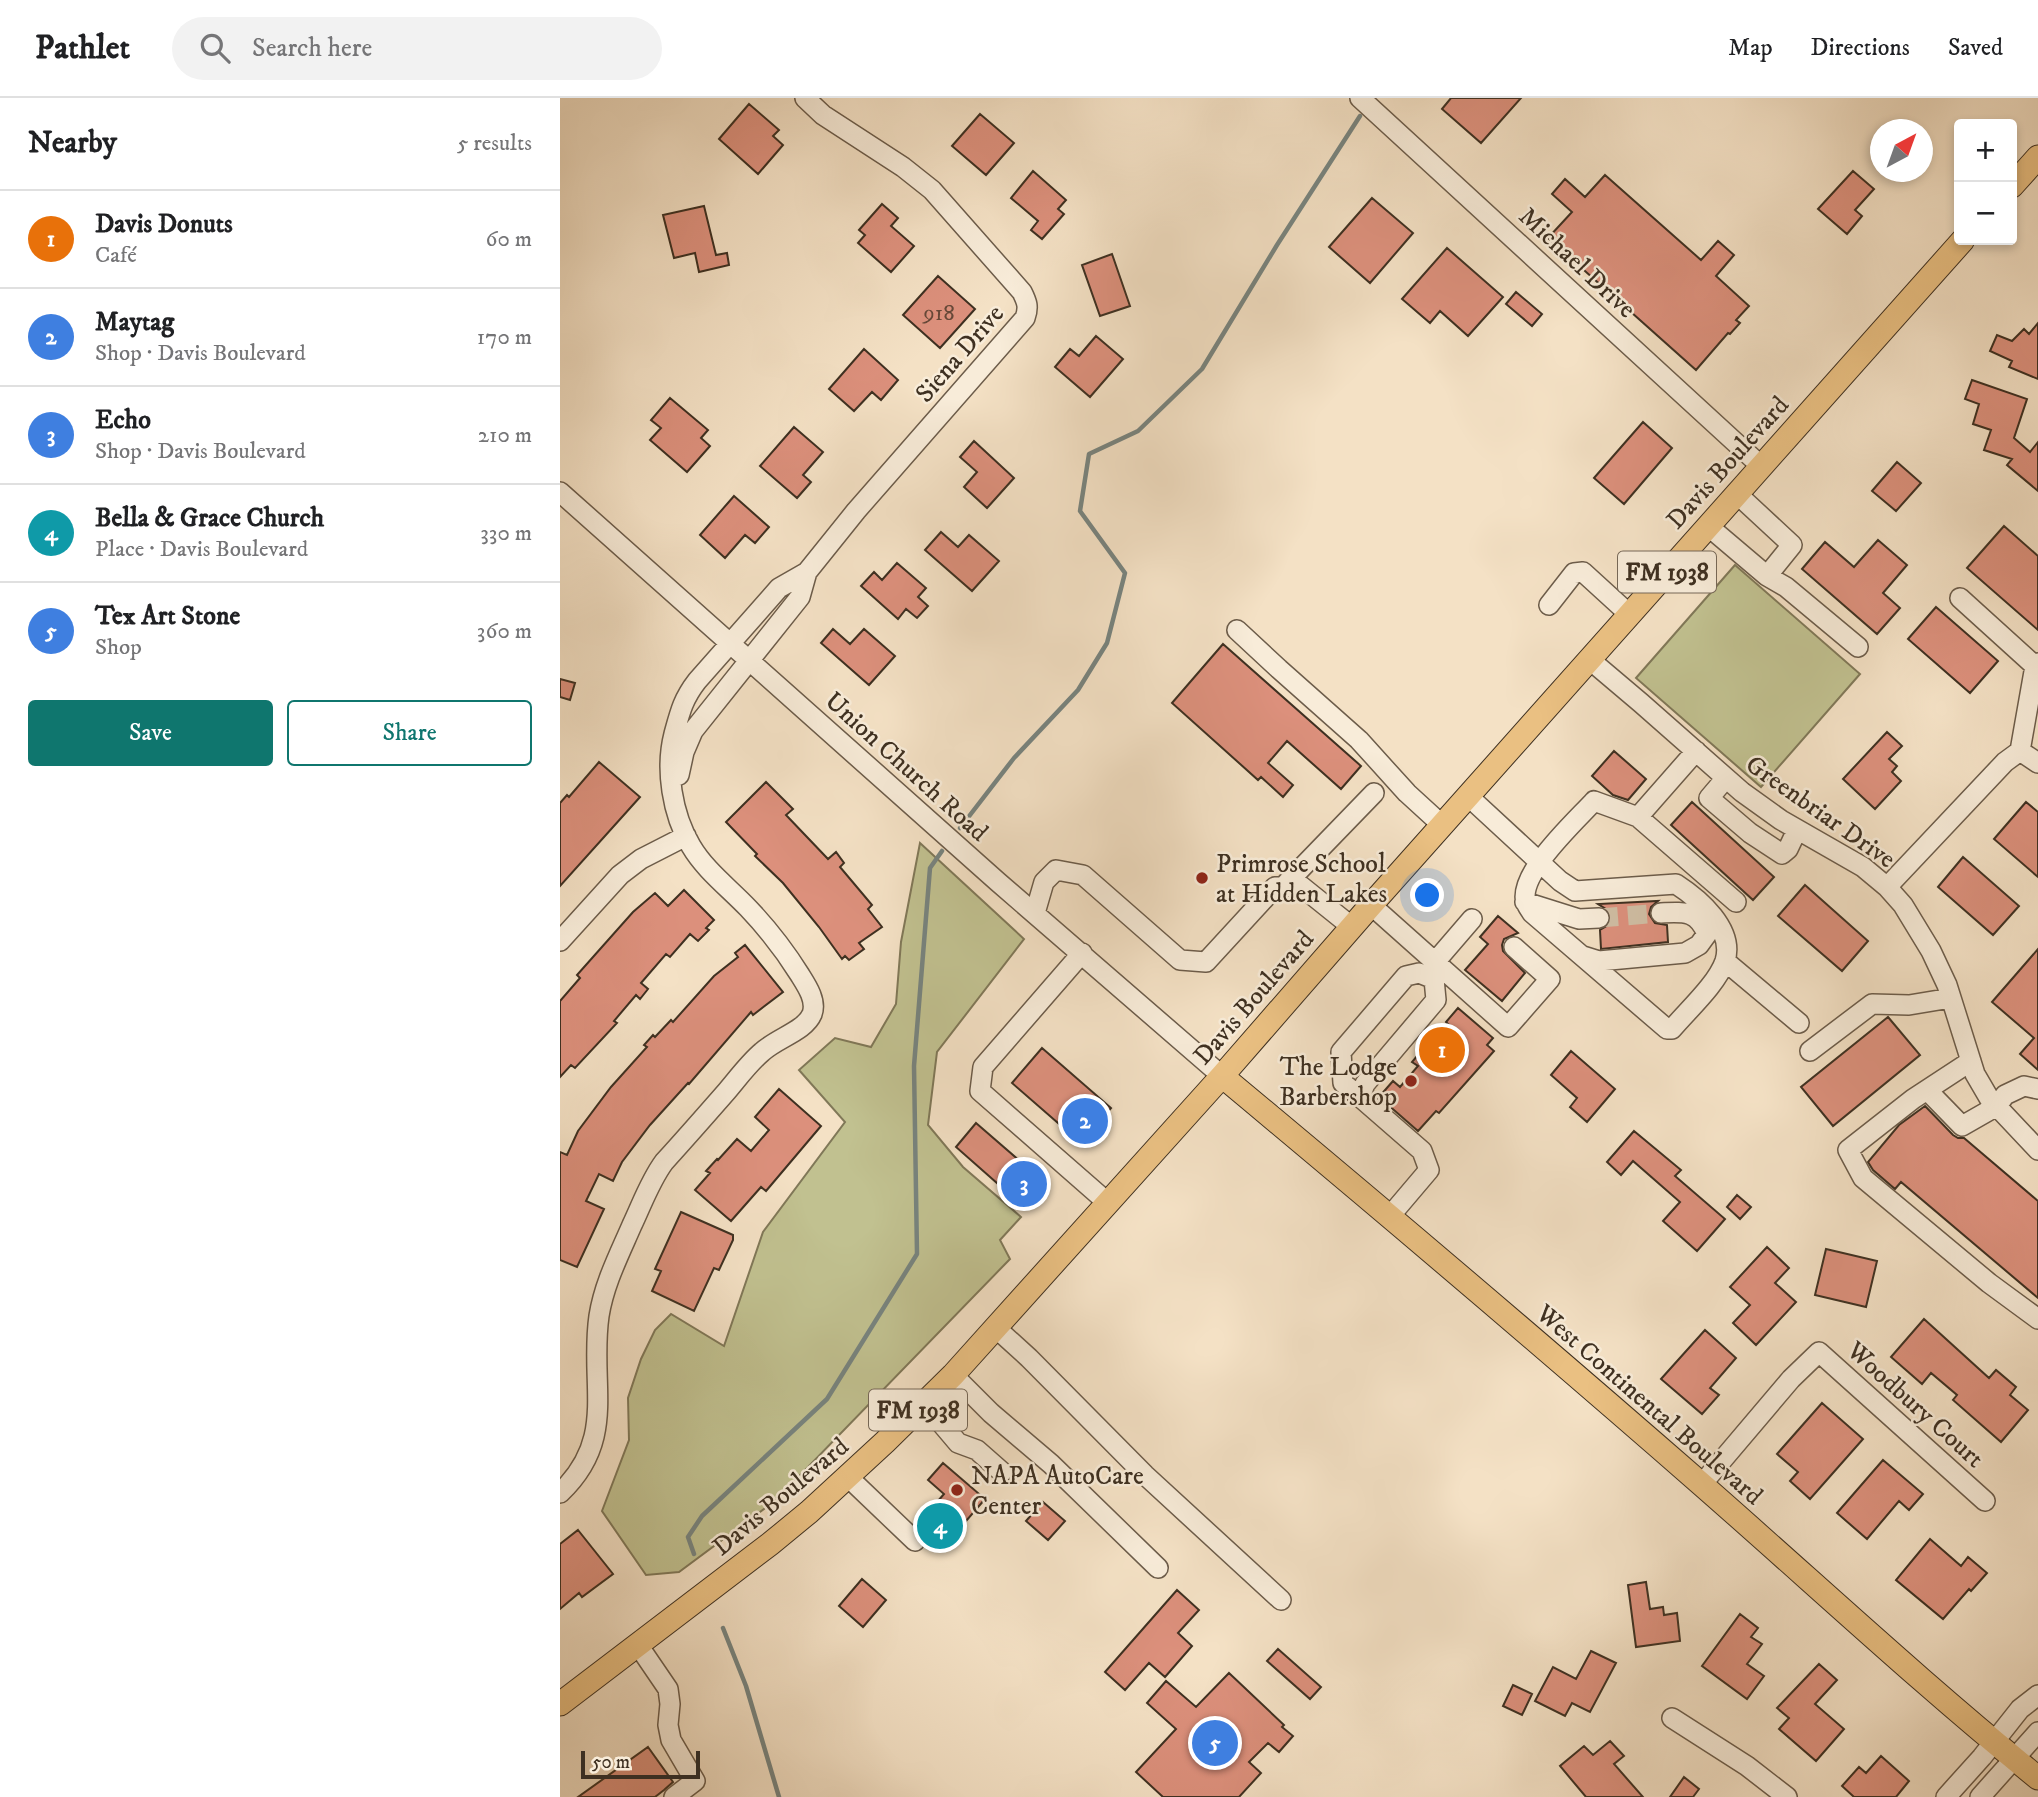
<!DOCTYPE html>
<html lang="en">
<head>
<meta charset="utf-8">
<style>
  body { margin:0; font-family:"IM FELL DW Pica",serif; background:#f2f2f2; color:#202124 }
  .controls { position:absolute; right:21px; top:21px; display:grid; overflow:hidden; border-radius:7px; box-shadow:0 4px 10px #0003 }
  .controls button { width:63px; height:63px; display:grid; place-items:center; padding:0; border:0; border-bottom:2px solid #e0e0e0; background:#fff; color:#202124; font:35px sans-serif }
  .compass { position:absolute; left:1310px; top:21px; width:63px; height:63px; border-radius:50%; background:#fff; box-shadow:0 4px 10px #0003; rotate:41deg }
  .scale { position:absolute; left:21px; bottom:18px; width:119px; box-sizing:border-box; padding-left:7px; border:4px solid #3e3021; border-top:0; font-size:19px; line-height:24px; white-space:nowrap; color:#3e3021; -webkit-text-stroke:5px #f8ecd9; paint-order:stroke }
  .you { position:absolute; left:868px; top:798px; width:24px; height:24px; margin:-18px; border:5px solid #fff; border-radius:50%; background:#1a73e8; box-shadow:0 0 0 10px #1a73e833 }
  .badge { display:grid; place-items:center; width:46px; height:46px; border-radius:50%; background:#0f766e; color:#fff; font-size:23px; font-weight:700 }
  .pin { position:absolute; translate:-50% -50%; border:4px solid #fff; box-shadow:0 2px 7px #0006 }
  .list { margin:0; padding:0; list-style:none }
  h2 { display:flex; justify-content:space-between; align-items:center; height:91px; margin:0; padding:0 28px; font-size:30px }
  h2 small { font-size:23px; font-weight:400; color:#757577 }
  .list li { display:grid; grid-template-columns:46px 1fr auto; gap:21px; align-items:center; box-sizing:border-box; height:98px; padding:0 28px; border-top:2px solid #e0e0e0 }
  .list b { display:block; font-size:26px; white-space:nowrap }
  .list p { margin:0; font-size:23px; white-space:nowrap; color:#757577 }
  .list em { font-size:23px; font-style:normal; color:#757577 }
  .actions { display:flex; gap:14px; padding:21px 28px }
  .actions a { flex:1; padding:16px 0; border:2px solid #0f766e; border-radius:7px; text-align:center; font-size:24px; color:#0f766e }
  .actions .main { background:#0f766e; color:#fff }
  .icon { flex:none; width:38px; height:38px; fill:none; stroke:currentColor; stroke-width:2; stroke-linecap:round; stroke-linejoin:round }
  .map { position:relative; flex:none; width:1478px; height:1699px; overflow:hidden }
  header { display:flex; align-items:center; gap:42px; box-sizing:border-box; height:98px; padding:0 35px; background:#fff; border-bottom:2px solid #e0e0e0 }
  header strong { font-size:33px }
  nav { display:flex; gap:38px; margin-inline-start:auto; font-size:24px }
  .search { width:490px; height:63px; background:#f2f2f2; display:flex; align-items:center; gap:18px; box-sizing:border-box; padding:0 24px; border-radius:38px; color:#757577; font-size:26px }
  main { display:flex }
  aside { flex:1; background:#fff }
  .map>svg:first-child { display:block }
  .green { fill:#c1c190; stroke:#807858; stroke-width:2 }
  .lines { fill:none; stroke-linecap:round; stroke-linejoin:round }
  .stream { stroke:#78847f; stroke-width:4.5 }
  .building { fill:#dc907c; stroke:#3e3021; stroke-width:2 }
  .minor-tunnel { stroke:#d0bea4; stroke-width:19; stroke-dasharray:19 10; stroke-linecap:butt }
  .minor-casing { stroke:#6c5c4a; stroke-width:22 }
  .major-casing { stroke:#3e3021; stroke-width:25 }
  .minor { stroke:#f8ecd9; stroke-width:19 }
  .major { stroke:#eac082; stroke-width:23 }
  .poi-dot { fill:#8f2418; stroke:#f8ecd9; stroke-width:2.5 }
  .labels { text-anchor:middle; stroke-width:5; stroke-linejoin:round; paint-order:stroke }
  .number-label { font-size:23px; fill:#664838 }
  .shield { fill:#f8ecd9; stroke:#766858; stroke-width:2 }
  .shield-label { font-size:24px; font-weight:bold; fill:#3e3021 }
  .street-label { font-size:26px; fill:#3e3021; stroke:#f8ecd9 }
  .poi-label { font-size:26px; fill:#3e3021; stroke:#f8ecd9; text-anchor:start }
</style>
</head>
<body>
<header>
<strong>Pathlet</strong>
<div class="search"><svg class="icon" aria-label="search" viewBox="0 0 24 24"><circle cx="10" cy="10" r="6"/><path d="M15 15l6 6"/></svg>Search here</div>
<nav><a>Map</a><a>Directions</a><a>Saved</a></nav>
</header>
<main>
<aside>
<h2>Nearby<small>5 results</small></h2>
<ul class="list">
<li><span class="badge" style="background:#e8710a">1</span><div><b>Davis Donuts</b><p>Café</p></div><em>60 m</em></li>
<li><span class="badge" style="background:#3f7fe0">2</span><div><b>Maytag</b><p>Shop · Davis Boulevard</p></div><em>170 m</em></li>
<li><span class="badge" style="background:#3f7fe0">3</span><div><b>Echo</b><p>Shop · Davis Boulevard</p></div><em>210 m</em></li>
<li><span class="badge" style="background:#0f9aa8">4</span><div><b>Bella &amp; Grace Church</b><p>Place · Davis Boulevard</p></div><em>330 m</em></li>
<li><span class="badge" style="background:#3f7fe0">5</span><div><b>Tex Art Stone</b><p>Shop</p></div><em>360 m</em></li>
</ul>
<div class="actions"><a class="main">Save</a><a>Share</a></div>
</aside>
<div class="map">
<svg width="1478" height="1699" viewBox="0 0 1478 1699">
  <rect width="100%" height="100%" fill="#f4e1c5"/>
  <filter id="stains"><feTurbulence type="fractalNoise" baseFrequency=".00286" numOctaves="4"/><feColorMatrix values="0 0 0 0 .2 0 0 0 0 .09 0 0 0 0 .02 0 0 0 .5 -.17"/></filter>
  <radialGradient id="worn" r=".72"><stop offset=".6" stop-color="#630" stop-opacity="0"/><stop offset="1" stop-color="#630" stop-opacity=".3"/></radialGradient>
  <path class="green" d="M1175,467L1300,576L1201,689L1076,580Z
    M360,745L464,841L377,954L368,1027L403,1069L461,1119L440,1142L450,1161L216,1402L119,1474L86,1477L42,1413L69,1342L68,1300L81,1261L95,1232L111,1216L164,1248L203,1134L285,1024L239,972L275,940L311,949L336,906L341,844Z"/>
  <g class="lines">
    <path class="stream" d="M400,730L454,660L518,592L547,545L565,475L520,413L529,356L578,333L642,271L717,147L800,18
      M134,1456L128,1439L142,1418L267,1301L357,1156L354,968L370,770L382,753
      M163,1530L186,1588L219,1699"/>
  </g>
  <path class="building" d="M891,0H961L921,45L882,11Z
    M189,6L219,32L213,38L223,47L198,76L159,41Z
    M420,16L454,45L426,77L392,48Z
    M473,73L506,102L498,111L504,116L482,141L471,132L478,123L451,100Z
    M1293,73L1314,91L1295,112L1302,118L1287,136L1258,111Z
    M1045,77L1141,162L1158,143L1174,157L1156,178L1189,208L1176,222L1180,225L1170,236L1168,235L1136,272L988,140L1012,114L992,96L1005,81L1025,99Z
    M812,100L853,135L810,185L769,149Z
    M322,106L338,120L331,128L354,148L331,174L298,145L305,137L299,132Z
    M144,108L156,157L167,155L169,167L139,174L135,155L114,160L103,117Z
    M887,150L943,199L908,238L880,213L870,225L842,201Z
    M552,156L570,208L540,218L522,167Z
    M378,178L415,211L380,250L343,217Z
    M956,194L982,216L972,228L946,206Z
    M1478,225V281L1449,269L1452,263L1430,253L1437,237L1452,243L1464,231L1469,236Z
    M536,238L563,261L530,299L495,269L510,251L519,258Z
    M304,251L338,282L321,302L312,294L294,313L269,291Z
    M1412,282L1467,301L1454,340L1470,354L1478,344V393L1447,367L1452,361L1424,352L1431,332L1413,326L1419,306L1405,301Z
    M110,300L148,332L141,340L150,348L127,374L90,342L101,330L91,322Z
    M1083,324L1112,350L1064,406L1034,380Z
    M234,329L263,354L243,377L251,384L237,400L200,368Z
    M414,343L454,380L427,410L404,389L417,374L400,359Z
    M1337,364L1361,385L1336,413L1312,393Z
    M174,398L209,429L195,445L185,437L165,460L140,437Z
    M1444,428L1478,458V532L1407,470Z
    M381,434L398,449L409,437L439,463L412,493L365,452Z
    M1318,442L1347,467L1323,495L1340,510L1317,536L1242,471L1265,444L1294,469Z
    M337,465L366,490L358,499L368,508L357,520L346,511L338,521L301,488L314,474L322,482Z
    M1376,509L1438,563L1410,595L1348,541Z
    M273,531L290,546L304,531L335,558L309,587L261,545Z
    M663,546L801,668L781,691L727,643L708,665L733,687L723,699L701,679L698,682L612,605Z
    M0,581L15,585L10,602L0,599Z
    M1327,634L1342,648L1329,661L1337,668L1332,674L1341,683L1315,711L1283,681Z
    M1054,653L1086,681L1068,702L1053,697L1032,678Z
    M39,664L80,699L0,788V705L7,697L9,699Z
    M206,684L233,711L226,717L268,761L276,754L284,765L280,769L312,807L308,811L322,829L299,845L304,851L289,862L285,858L282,861L259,829L223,785L195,758L197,756L166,724Z
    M1132,704L1214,779L1193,802L1111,727Z
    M1466,704L1478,714V779L1434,741Z
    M1403,759L1459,808L1433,837L1378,789Z
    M1245,787L1308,843L1282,873L1218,818Z
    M124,792L154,822L146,830L149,832L138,843L130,836L110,859L106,856L81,885L88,891L80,901L76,897L54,923L57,925L15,970L11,967L0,979V903L20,880L17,877L73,814L95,795L108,808Z
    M1098,803L1091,809L1089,816L1095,825L1107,827L1108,844L1041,851L1040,832L1050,826L1051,819L1049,813L1038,806Z
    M938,818L958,835L944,841L942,847L943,853L965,875L942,903L905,872L928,846L920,839Z
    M185,847L223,894L193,917L191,914L129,986L128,985L90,1027L62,1064L53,1083L39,1076L26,1103L44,1111L17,1169L0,1162V1054L7,1057L18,1033L51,989L87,949L84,947L93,937L95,939L111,922L113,924L154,878L178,859L175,855Z
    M1478,851V972L1460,956L1474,940L1432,904Z
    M898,910L933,940L927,947L934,953L879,1015L876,1013L858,1033L819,999L833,983L840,989L858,968L852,964L863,951L868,955L891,929L886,924Z
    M1328,919L1360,957L1273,1028L1241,989Z
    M482,950L551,1010L521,1045L452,985Z
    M1011,953L1055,991L1027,1024L1010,1009L1017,1000L991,977Z
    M219,991L261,1028L206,1093L201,1089L171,1123L135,1092L150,1075L146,1073L157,1061L158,1062L177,1041L191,1053L209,1032L195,1019Z
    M1365,1008L1393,1037L1398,1040H1404L1478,1103V1200L1341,1084L1335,1091L1313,1072L1308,1064L1339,1027Z
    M416,1025L484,1084L463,1108L396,1049Z
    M1074,1033L1121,1072L1115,1078L1165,1121L1137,1153L1103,1123L1120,1104L1073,1063L1061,1077L1047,1064Z
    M1177,1097L1191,1109L1180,1121L1167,1109Z
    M121,1114L173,1137V1142L159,1172L154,1170L134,1213L92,1193L101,1173L95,1171Z
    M1207,1149L1229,1170L1215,1185L1236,1204L1196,1247L1173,1225L1190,1207L1170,1189Z
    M1266,1151L1317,1163L1306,1209L1255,1197Z
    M1364,1221L1429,1280L1436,1272L1456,1289L1450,1297L1468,1312L1441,1344L1393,1302L1397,1297L1371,1275L1362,1286L1331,1259Z
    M1145,1232L1176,1260L1150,1290L1159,1297L1142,1316L1101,1281Z
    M1262,1305L1303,1341L1250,1401L1230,1383L1238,1374L1217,1356Z
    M1323,1362L1363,1396L1349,1412L1339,1403L1307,1441L1277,1415Z
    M383,1365L425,1401L400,1430L402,1432L387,1449L359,1425L384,1396L368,1382Z
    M483,1404L505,1423L488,1442L466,1423Z
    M18,1432L53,1476L22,1499L19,1495L0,1511V1446Z
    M1370,1441L1401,1468L1408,1459L1427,1475L1411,1493L1409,1491L1383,1521L1336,1482Z
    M302,1481L326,1502L303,1529L279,1508Z
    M1086,1484L1090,1511L1103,1509L1104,1517L1117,1515L1120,1543L1076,1549L1068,1487Z
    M617,1492L639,1512L618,1535L632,1548L605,1579L589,1565L565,1592L545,1574Z
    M1180,1516L1198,1530L1191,1539L1202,1546L1187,1566L1204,1578L1187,1601L1142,1568Z
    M718,1551L761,1589L750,1601L707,1563Z
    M1031,1553L1056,1565L1030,1614L1012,1605L1005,1618L975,1603L993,1569L1016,1581Z
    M1259,1566L1277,1582L1255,1606L1284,1631L1256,1663L1219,1631L1229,1620L1217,1610Z
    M669,1575L724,1627L722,1629L733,1638L719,1654L708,1645L689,1664L701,1675L679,1699H603L576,1674L616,1631L587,1605L606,1583L636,1609Z
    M953,1587L972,1596L962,1617L943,1608Z
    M1050,1643L1064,1658L1054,1666L1083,1699H1026L1000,1668L1024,1648L1033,1657Z
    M88,1649L113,1684L104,1692L95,1699H18Z
    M1321,1658L1349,1683L1336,1699H1294L1282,1688L1299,1669L1306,1675Z
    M1124,1679L1139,1691L1133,1699H1110Z"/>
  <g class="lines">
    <path class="minor-tunnel" d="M1039,820L1101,815"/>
    <g class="minor-casing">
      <path id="minor" d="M800,0L1201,368
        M0,394L438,784L662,978
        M1176,395L1232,447L1207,478
        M1148,428L1207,478L1226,489L1298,549
        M1400,500L1475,568
        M989,507L1014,475L1023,474L1069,516
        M677,532L719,571L799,642L847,695L882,727
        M1029,561L1081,605L1182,694L1221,722L1303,769L1327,789L1343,807L1371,853L1387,887L1415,976L1429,1000L1478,1052
        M1460,653L1475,568L1478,565
        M119,677L124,654L133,633L240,499L247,474
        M1166,680L1149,700L1190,735L1222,756L1228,751L1237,732
        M908,698L1000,783L1015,793L1116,786C1139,801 1175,831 1165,863C1157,886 1128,912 1112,931H1107L972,815C970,812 968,809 966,805C957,776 1016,723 1034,703L1078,719L1136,653
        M1078,719L1176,804
        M723,789L814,695
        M1327,789L1445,664L1460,653L1478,665
        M965,804L1019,821L1039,820
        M811,807L948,929L990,881L954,849
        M475,815L484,784L496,772L523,777L620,862L646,864L715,789L741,788L792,829
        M0,843L60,777L81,761L126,738
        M522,855L423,969L420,993L548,1105
        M1023,858L1039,863L1125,855L1139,847L1147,836C1137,812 1124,814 1101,815
        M1165,863L1239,925
        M875,864L912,821
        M1250,953L1312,906L1349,907L1391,900
        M1411,963L1353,1001L1288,1052L1303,1080L1429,1185L1478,1221
        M1367,992L1402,1028L1437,1008L1445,997L1464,988L1478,991
        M800,999L783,985L781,954L846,878L859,875L874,881
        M830,1118L869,1072L862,1053L800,999L805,986L876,902L874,881L883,871
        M436,1230L469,1260L585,1377L721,1502
        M393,1277L431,1315L491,1366L598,1470
        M365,1306L398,1345L417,1352L442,1374
        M288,1379L355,1443
        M1142,1386L1231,1281L1259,1254L1425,1403
        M0,1395C58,1340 29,1287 39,1218C44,1186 59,1157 72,1127C82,1106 90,1083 104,1064C125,1041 146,1017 167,993C178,980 189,965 202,954C217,940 245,933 252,916C257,903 247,888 240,877C225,853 208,831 188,810C169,790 145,772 131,748C112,716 105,671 114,636C120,614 123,601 137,583L219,490L247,474L296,413L465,220C469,209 467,204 462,194L372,92L343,69L263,17L245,0
        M78,1547L108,1591L110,1606L108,1627L111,1642L135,1683L114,1699
        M1112,1620L1187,1668L1227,1699
        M1386,1699L1422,1659L1460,1611L1478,1597
        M1420,1699L1478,1634"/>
    </g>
    <g class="major-casing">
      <path id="major" d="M1452,88L1478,59
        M662,978C823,1112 982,1247 1140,1385C1252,1483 1362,1586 1478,1680
        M0,1606L210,1446L249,1414L325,1344L393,1277L662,978L811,807L1403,142"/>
    </g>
    <use href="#minor" class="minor"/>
    <use href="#major" class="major"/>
  </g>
  <g class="poi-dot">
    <circle cx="642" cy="780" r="7"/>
    <circle cx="851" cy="983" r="7"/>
    <circle cx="397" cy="1392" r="7"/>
  </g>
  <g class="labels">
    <g class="number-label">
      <text x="379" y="222">918</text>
    </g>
    <g class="shield">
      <rect x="1058" y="453.5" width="98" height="41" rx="5"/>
      <rect x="309" y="1291.5" width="98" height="41" rx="5"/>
    </g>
    <g class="shield-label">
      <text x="1107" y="482">FM 1938</text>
      <text x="358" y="1320">FM 1938</text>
    </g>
    <g class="street-label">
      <text transform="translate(1018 164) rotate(43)" y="9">Michael Drive</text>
      <text transform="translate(399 255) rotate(-49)" y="9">Siena Drive</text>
      <text transform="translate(1167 364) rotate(-48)" y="9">Davis Boulevard</text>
      <text transform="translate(347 668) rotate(42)" y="9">Union Church Road</text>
      <text transform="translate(1261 713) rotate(35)" y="9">Greenbriar Drive</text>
      <text transform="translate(693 899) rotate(-49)" y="9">Davis Boulevard</text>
      <text transform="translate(1090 1306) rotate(41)" y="9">West Continental Boulevard</text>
      <text transform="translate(1356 1306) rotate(42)" y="9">Woodbury Court</text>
      <text transform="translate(220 1398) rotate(-40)" y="9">Davis Boulevard</text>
    </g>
    <g class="poi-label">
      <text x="656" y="774">Primrose School<tspan x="656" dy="30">at Hidden Lakes</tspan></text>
      <text x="837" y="977" text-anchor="end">The Lodge<tspan x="837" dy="30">Barbershop</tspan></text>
      <text x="411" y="1386">NAPA AutoCare<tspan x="411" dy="30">Center</tspan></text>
    </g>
  </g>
  <rect width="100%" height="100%" filter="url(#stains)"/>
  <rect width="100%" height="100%" fill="url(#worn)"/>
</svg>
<div class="controls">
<button>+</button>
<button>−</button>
</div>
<svg class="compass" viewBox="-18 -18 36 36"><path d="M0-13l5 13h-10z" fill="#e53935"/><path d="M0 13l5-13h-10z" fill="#757577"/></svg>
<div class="scale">50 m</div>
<div class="you"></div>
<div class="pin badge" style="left:882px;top:952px;background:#e8710a">1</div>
<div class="pin badge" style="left:525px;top:1023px;background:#3f7fe0">2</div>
<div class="pin badge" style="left:464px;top:1086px;background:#3f7fe0">3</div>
<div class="pin badge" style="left:380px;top:1428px;background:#0f9aa8">4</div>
<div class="pin badge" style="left:655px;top:1645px;background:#3f7fe0">5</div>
</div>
</main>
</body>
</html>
